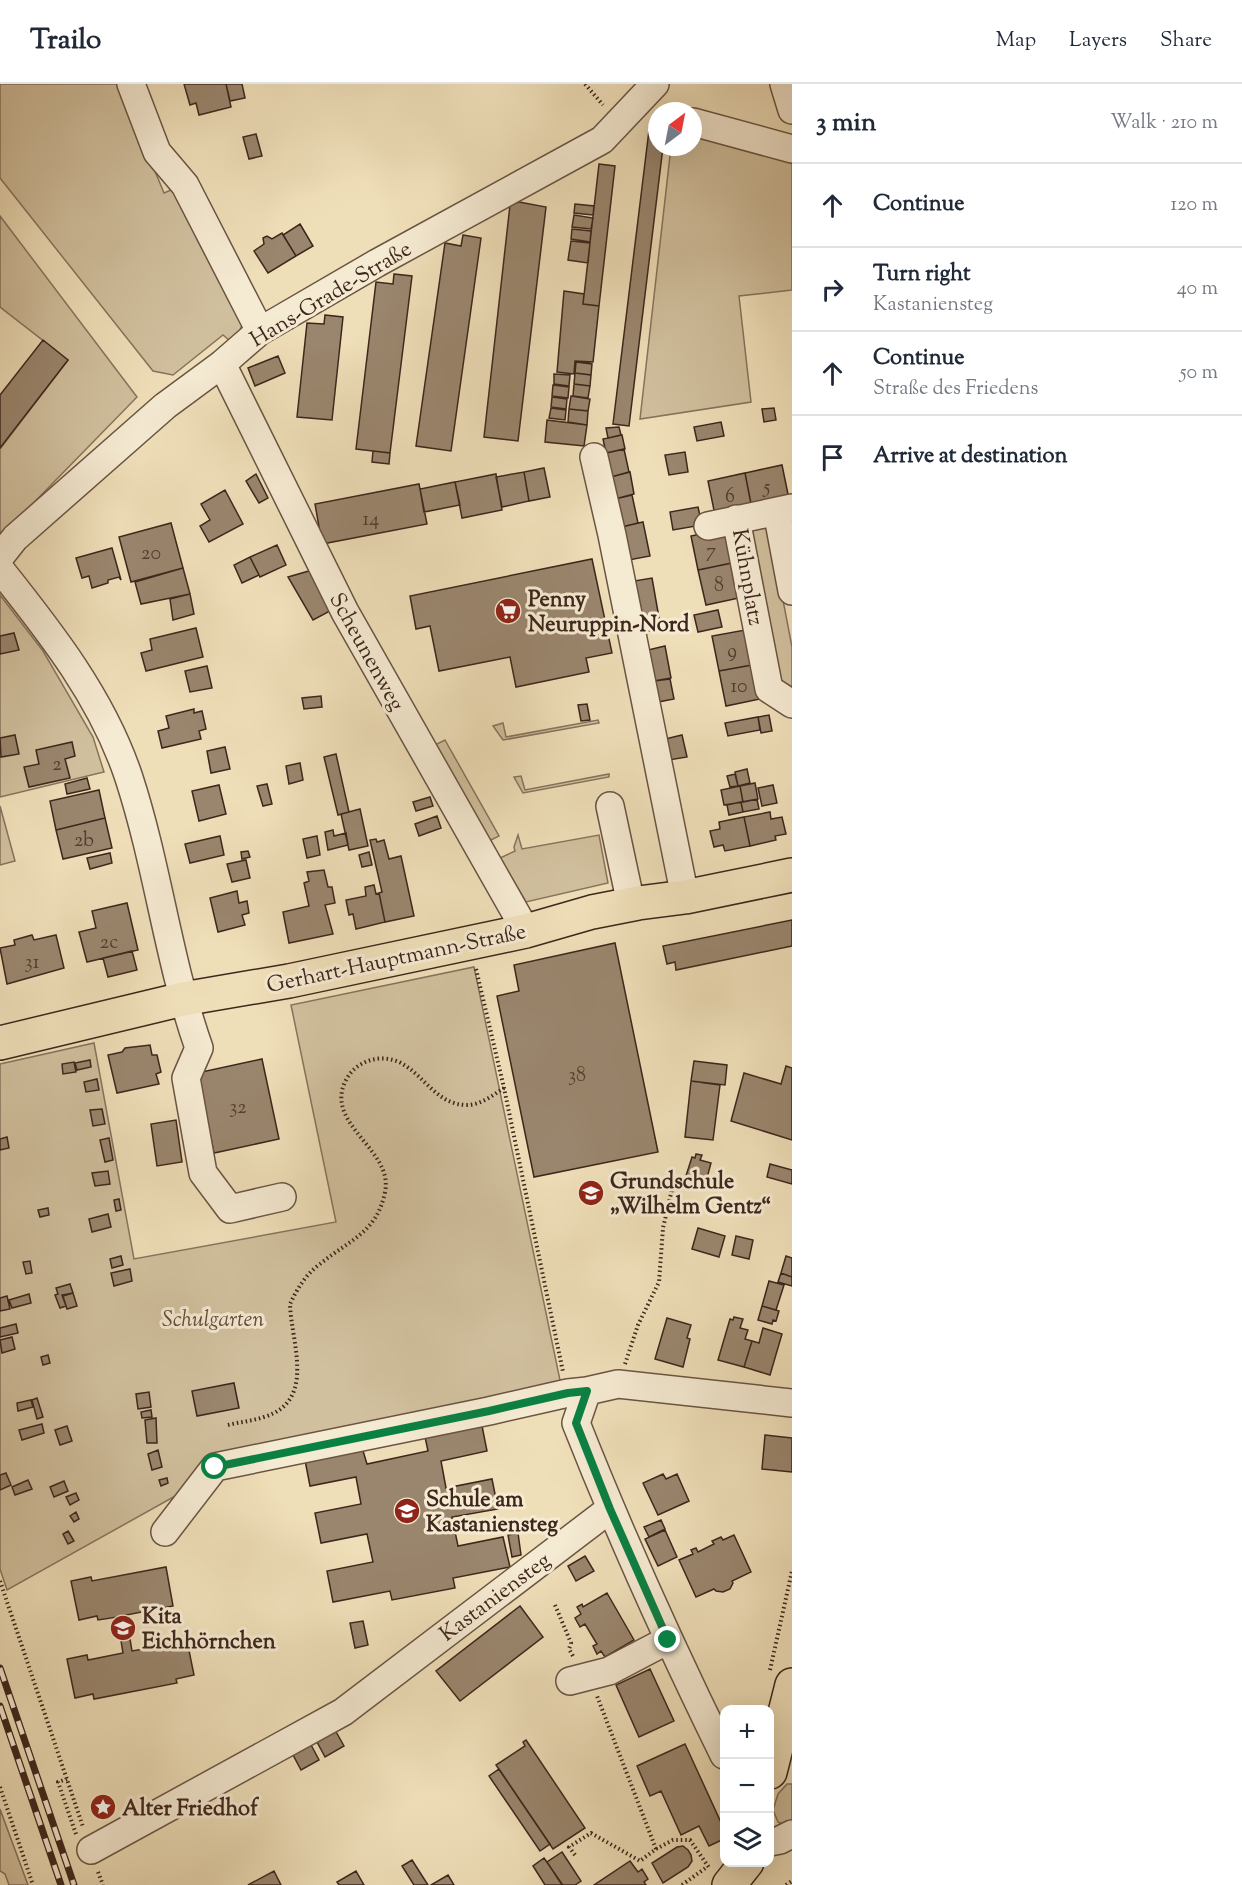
<!DOCTYPE html>
<html lang="en">
<head>
<meta charset="utf-8">
<style>
  body { margin:0; font-family:"Sorts Mill Goudy",serif; background:#f2f2f3; color:#1f2937 }
  .controls { position:absolute; right:18px; bottom:18px; display:grid; overflow:hidden; border-radius:12px; box-shadow:0 6px 24px #0002 }
  .controls button { width:54px; height:54px; display:grid; place-items:center; padding:0; border:0; border-bottom:2px solid #e0e1e3; background:#fff; color:#1f2937; font:30px sans-serif }
  .compass { position:absolute; left:648px; top:18px; width:54px; height:54px; border-radius:50%; background:#fff; box-shadow:0 6px 24px #0002; rotate:32deg }
  .stop { position:absolute; width:18px; height:18px; margin:-14px; border:4px solid #0b8043; border-radius:50%; background:#fff }
  .stop.end { background:#0b8043; border-color:#fff; box-shadow:0 2px 6px #0008 }
  .list { margin:0; padding:0; list-style:none }
  h2 { display:flex; justify-content:space-between; align-items:center; height:78px; margin:0; padding:0 24px; font-size:26px }
  h2 small { font-size:20px; font-weight:400; color:#747a83 }
  .list li { display:grid; grid-template-columns:39px 1fr auto; gap:18px; align-items:center; box-sizing:border-box; height:84px; padding:0 24px; border-top:2px solid #e0e1e3 }
  .list b { display:block; font-size:22px; white-space:nowrap }
  .list p { margin:0; font-size:20px; white-space:nowrap; color:#747a83 }
  .list em { font-size:20px; font-style:normal; color:#747a83 }
  .icon { flex:none; width:33px; height:33px; fill:none; stroke:currentColor; stroke-width:2; stroke-linecap:round; stroke-linejoin:round }
  .map { position:relative; flex:none; width:792px; height:1801px; overflow:hidden }
  header { display:flex; align-items:center; gap:36px; box-sizing:border-box; height:84px; padding:0 30px; background:#fff; border-bottom:2px solid #e0e1e3 }
  header strong { font-size:28px }
  nav { display:flex; gap:33px; margin-inline-start:auto; font-size:21px }
  main { display:flex }
  aside { flex:1; background:#fff }
  .map>svg:first-child { display:block }
  .green { fill:#d1c09e; stroke:#87735d; stroke-width:1.5 }
  .building { fill:#9a866e; stroke:#3d261c; stroke-width:1.5 }
  .lines { fill:none; stroke-linecap:round; stroke-linejoin:round }
  .minor-casing { stroke:#6a5443; stroke-width:30 }
  .major-casing { stroke:#3d261c; stroke-width:36 }
  .path { stroke:#3d261c; stroke-width:4; stroke-dasharray:1.5 3; stroke-linecap:butt }
  .minor { stroke:#f5ead2; stroke-width:27 }
  .major { stroke:#efdfb9; stroke-width:33 }
  .rail-casing { stroke:#3d261c; stroke-width:7 }
  .rail { stroke:#f5ead2; stroke-width:4.5; stroke-dasharray:14; stroke-linecap:butt }
  .route { stroke:#0b8043; stroke-width:8 }
  .labels { text-anchor:middle; stroke-width:6; stroke-linejoin:round; paint-order:stroke }
  .number-label { font-size:20px; fill:#543e30 }
  .street-label { font-size:22px; fill:#3d261c; stroke:#f5ead2 }
  .poi-label { font-size:22px; font-weight:bold; fill:#3d261c; stroke:#f5ead2; text-anchor:start }
  .park-label { font-size:22px; font-style:italic; fill:#624c3c; stroke:#f5ead2 }
</style>
</head>
<body>
<header>
<strong>Trailo</strong>
<nav><a>Map</a><a>Layers</a><a>Share</a></nav>
</header>
<main>
<div class="map">
<svg width="792" height="1801" viewBox="0 0 792 1801">
  <rect width="100%" height="100%" fill="#efdfb9"/>
  <filter id="stains"><feTurbulence type="fractalNoise" baseFrequency=".00333" numOctaves="4"/><feColorMatrix values="0 0 0 0 .2 0 0 0 0 .09 0 0 0 0 .02 0 0 0 .5 -.17"/></filter>
  <radialGradient id="worn" r=".72"><stop offset=".6" stop-color="#630" stop-opacity="0"/><stop offset="1" stop-color="#630" stop-opacity=".3"/></radialGradient>
  <path class="green" d="M0,0H119L164,109L178,103L243,239L238,250L230,257L223,251L173,291L153,287L0,94Z
    M693,47L792,75V206L739,212L751,318L640,335L671,63H693Z
    M0,132L137,313L9,444L0,449V365L68,276L0,223Z
    M769,443L792,563V605L780,600L750,447Z
    M0,511L43,567L93,653L104,688L0,713Z
    M598,636L599,639L503,656L493,642L503,639L506,653Z
    M445,656L499,752L489,757L433,662Z
    M609,690V693L523,709L514,693L521,692L525,706Z
    M0,722L15,777L0,781Z
    M518,751L522,765L599,751L608,799L526,818L500,774L515,767L514,763Z
    M474,883L561,1301L304,1354L186,1406L7,1506L0,1485V980L94,959L134,1175L336,1138L291,921Z
    M787,1700H792V1740L785,1742L778,1738L773,1726L778,1710Z
    M0,1725L28,1801H9L5,1790L0,1787Z"/>
  <path class="building" d="M184,0H226L231,23L199,31L196,19L190,21Z
    M226,0H242L245,14L230,17Z
    M650,38L657,39V63H663L629,342L613,340Z
    M256,50L262,72L249,75L243,53Z
    M599,80L615,82L599,222L583,220Z
    M519,118L546,123L518,357L484,353L510,121Z
    M575,120L594,122L593,131L574,129Z
    M574,131L593,134L591,145L572,143Z
    M300,140L313,162L296,172L283,151Z
    M572,145L591,147L590,158L571,155Z
    M282,149L296,172L268,189L254,167L264,160L263,154L267,152L272,155Z
    M463,151L481,154L451,367L416,362L445,159L461,162Z
    M571,157L590,159L588,179L568,176Z
    M394,190L412,192L390,369L356,365L376,198L393,200Z
    M564,207L584,210L583,220L599,222L593,278L575,277L574,290L557,288Z
    M325,231L343,233L332,336L297,333L307,239L324,240Z
    M43,256L68,276L0,364V311Z
    M278,272L285,289L255,302L248,284Z
    M576,278L592,280L591,291L575,289Z
    M575,289L591,291L590,302L574,300Z
    M554,290L570,291L569,302L554,300Z
    M574,300L590,302L588,314L573,312Z
    M553,301L569,303L568,314L552,312Z
    M571,312L590,315L588,327L569,325Z
    M552,313L567,315L566,325L551,323Z
    M551,324L566,326L565,336L549,334Z
    M774,324L776,336L764,338L762,325Z
    M569,325L588,327L587,341L568,338Z
    M547,336L587,341L584,362L545,358Z
    M721,338L724,352L697,357L694,343Z
    M619,343L621,351L608,354L606,344Z
    M622,351L625,365L606,369L603,355Z
    M624,365L629,388L611,393L606,369Z
    M373,367L390,369L389,380L372,378Z
    M685,368L688,388L669,391L665,371Z
    M782,381L789,415L752,425L745,389Z
    M544,384L550,413L529,417L524,388Z
    M524,388L529,417L502,423L496,393Z
    M630,388L634,410L615,415L611,393Z
    M745,389L752,425L715,431L708,397Z
    M256,390L268,414L259,419L246,397Z
    M496,390L502,426L462,434L455,398Z
    M455,398L460,421L424,428L420,405Z
    M419,400L427,440L322,460L315,420Z
    M225,406L243,440L209,458L200,442L210,436L201,420Z
    M632,411L638,439L622,443L615,415Z
    M698,423L702,441L673,446L670,428Z
    M643,438L650,472L629,476L621,443Z
    M171,439L183,484L131,498L119,453Z
    M724,445L732,479L698,486L691,452Z
    M277,461L286,481L260,493L250,473Z
    M112,464L121,496L119,493L108,496V499L92,504L89,492L82,494L76,474Z
    M250,473L259,491L242,499L234,481Z
    M592,475L612,569L586,574L589,588L516,603L510,573L439,587L430,542L416,545L410,512Z
    M732,479L739,514L706,521L698,486Z
    M183,484L190,510L141,520L135,498Z
    M309,487L330,527L313,536L288,493Z
    M652,494L661,545L643,548L634,497Z
    M190,510L194,530L173,536L170,515Z
    M718,526L722,543L698,548L694,531Z
    M196,544L203,573L146,587L141,569L152,566L150,555Z
    M745,546L752,581L719,587L712,552Z
    M14,549L19,566L0,570V552Z
    M665,562L671,594L654,597L648,566Z
    M752,581L760,615L726,622L719,587Z
    M207,582L212,604L190,608L185,587Z
    M670,595L674,615L658,618L654,597Z
    M321,612L322,623L304,625L302,614Z
    M587,620L590,636L581,637L578,621Z
    M194,625V629L202,627L206,645L199,647L201,655L162,664L158,647L169,644L166,632Z
    M769,631L772,647L761,649L758,633Z
    M758,633L760,646L728,652L725,639Z
    M15,651L19,670L1,673L0,654Z
    M682,651L687,673L669,676L665,655Z
    M72,658L75,672L65,675L70,694L29,703L24,683L39,680L36,666Z
    M225,663L230,685L211,689L207,667Z
    M336,670L349,728L338,731L324,673Z
    M300,679L303,696L289,700L286,682Z
    M747,685L750,699L738,702L735,688Z
    M735,690L738,702L730,703L727,692Z
    M87,694L90,705L67,710L65,700Z
    M755,699L758,715L743,718L740,702Z
    M267,700L272,720L263,722L257,702Z
    M219,701L226,730L199,737L192,707Z
    M773,701L777,719L762,722L758,704Z
    M740,702L743,718L724,721L721,706Z
    M99,706L105,734L56,746L50,717Z
    M430,713L433,722L416,727L413,718Z
    M757,715L759,725L743,728L741,718Z
    M741,718L743,728L729,731L727,721Z
    M360,725L368,762L349,766L341,730Z
    M770,728L771,735L782,733L786,750L775,752L776,756L750,762L744,733Z
    M437,732L441,744L419,752L415,740Z
    M744,733L750,762L725,767L723,761L714,763L710,747L720,745L719,738Z
    M105,734L112,764L63,775L56,746Z
    M333,746L334,752L346,749L348,761L328,766L325,748Z
    M220,752L224,771L190,779L185,760Z
    M317,752L320,771L307,774L303,755Z
    M376,755L377,758L384,756L389,775L401,772L414,832L385,838L379,809L382,808L370,756Z
    M248,767L250,773L242,775L241,768Z
    M369,768L372,781L362,783L359,771Z
    M110,769L112,779L90,785L87,774Z
    M246,776L250,794L232,798L227,780Z
    M324,786L328,803H332L335,819L325,821L333,850L289,859L283,828L309,822L304,799L309,797L307,788Z
    M374,801L376,810L379,809L385,838L356,845L353,830L349,831L346,816L366,812L365,803Z
    M237,807L239,819L247,817L249,829L242,831L245,841L218,848L210,814Z
    M127,819L138,866L87,878L79,848L96,844L92,827Z
    M792,836V862L676,886L675,878L667,880L663,862Z
    M32,851L34,856L56,851L64,884L7,900L0,864L15,861L14,856Z
    M615,859L658,1068L534,1093L497,912L519,907L514,881Z
    M132,867L137,886L108,893L103,874Z
    M150,961L152,971H157L161,988L156,990L159,1000L117,1009L108,971L122,968L125,964Z
    M262,975L279,1055L214,1069L197,989Z
    M90,976L91,983L77,986L75,979Z
    M694,977L727,981L725,1001L691,997Z
    M74,978L76,988L63,990L62,980Z
    M786,982L792,984V1056L731,1037L744,989L781,1000Z
    M97,995L99,1006L86,1008L84,998Z
    M691,997L720,1001L713,1056L685,1053Z
    M102,1025L105,1040L93,1042L90,1026Z
    M176,1036L182,1078L157,1082L151,1040Z
    M7,1053L9,1064L0,1066V1055Z
    M109,1054L113,1076L105,1078L100,1056Z
    M696,1070L702,1071L700,1076L711,1079L705,1101L685,1095L692,1073L695,1074Z
    M770,1080L792,1086V1100L767,1093Z
    M108,1087L110,1100L95,1102L92,1089Z
    M119,1115L121,1126L116,1127L114,1116Z
    M48,1124L49,1131L40,1133L38,1126Z
    M108,1130L111,1143L92,1148L89,1135Z
    M698,1144L725,1152L719,1173L692,1165Z
    M736,1152L753,1156L749,1175L732,1171Z
    M121,1172L123,1181L112,1184L110,1175Z
    M786,1172L792,1174V1193L781,1189Z
    M30,1177L32,1189L26,1190L23,1178Z
    M130,1185L132,1197L114,1202L111,1189Z
    M781,1189L792,1193V1202L778,1198Z
    M769,1197L784,1201L776,1226L762,1222Z
    M70,1200L73,1209L62,1211L66,1222L60,1224L55,1211L58,1210L56,1204Z
    M73,1209L77,1222L67,1225L63,1212Z
    M29,1210L31,1219L12,1224L9,1216Z
    M7,1212L10,1225L0,1227V1214Z
    M762,1222L779,1227L776,1237L773,1236L772,1240L758,1236Z
    M734,1233L743,1235L740,1244L748,1246L745,1255L752,1257L744,1283L718,1276L730,1235L733,1236Z
    M667,1234L691,1241L687,1254L690,1255L683,1283L655,1275Z
    M16,1240L18,1249L0,1253V1244Z
    M763,1244L782,1250L770,1291L744,1283L752,1257L759,1259Z
    M12,1253L15,1265L2,1269L0,1256Z
    M48,1271L50,1279L43,1281L41,1273Z
    M234,1299L239,1324L197,1332L192,1307Z
    M149,1308L151,1323L138,1325L136,1310Z
    M37,1314L43,1333L37,1335L32,1316Z
    M31,1316L33,1323L18,1327L17,1319Z
    M151,1326L152,1333L142,1334L141,1328Z
    M156,1334L157,1359H147L145,1336Z
    M481,1337L487,1367L441,1377L446,1404L492,1395L498,1425L452,1433L458,1462L503,1453L510,1483L453,1494L455,1504L392,1516L390,1507L333,1518L327,1487L373,1478L367,1450L321,1459L315,1429L361,1420L356,1393L310,1402L304,1371L361,1360L367,1380L428,1367L424,1348Z
    M42,1340L44,1349L22,1356L19,1346Z
    M67,1342L72,1357L60,1361L55,1346Z
    M765,1351L792,1354V1388L762,1385Z
    M158,1366L162,1383L152,1386L148,1370Z
    M6,1389L11,1401L0,1406V1391Z
    M663,1390L666,1395L677,1390L689,1417L658,1431L643,1399Z
    M167,1394L168,1399L161,1402L159,1396Z
    M28,1396L32,1405L15,1411L12,1403Z
    M64,1397L68,1407L54,1413L50,1403Z
    M76,1409L79,1416L70,1421L66,1413Z
    M76,1428L79,1435L74,1438L70,1432Z
    M661,1436L665,1445L649,1453L644,1443Z
    M665,1446L677,1473L658,1482L645,1455Z
    M68,1447L74,1457L68,1460L63,1450Z
    M518,1449L521,1471L512,1473L508,1451Z
    M734,1451L751,1488L732,1497L733,1499L730,1505L723,1508L716,1507L714,1505L696,1513L679,1476L693,1470L691,1466L696,1464L698,1468L714,1460L712,1457L721,1453L723,1456Z
    M585,1472L594,1487L576,1497L568,1482Z
    M166,1483L173,1522L126,1531L132,1567L168,1561L167,1556L186,1552L194,1591L176,1595L177,1599L94,1615L93,1610L75,1614L67,1575L87,1571L88,1576L123,1569L117,1533L98,1536L97,1532L79,1536L71,1497L91,1493L92,1497Z
    M607,1509L634,1556L605,1573L601,1567L597,1570L593,1562L597,1560L585,1540L580,1543L575,1534L581,1530L577,1523L582,1520L583,1523Z
    M520,1522L543,1553L460,1617L436,1587Z
    M363,1537L368,1561L355,1564L350,1539Z
    M650,1585L674,1637L639,1653L616,1601Z
    M335,1646L344,1662L325,1673L316,1656Z
    M526,1656L585,1744L553,1765L496,1681L525,1662L523,1658Z
    M310,1659L319,1676L301,1686L292,1669Z
    M685,1660L724,1745V1755L709,1762L699,1742L681,1751L661,1707L650,1712L637,1682Z
    M499,1685L550,1760L540,1767L489,1692Z
    M683,1762L688,1766L691,1771L692,1777L688,1783L663,1799L652,1779L677,1763Z
    M562,1768L581,1797L575,1801H562L547,1778Z
    M544,1774L562,1800L561,1801H545L533,1782Z
    M412,1776L428,1801H414L402,1782Z
    M630,1777L638,1788L642,1785L648,1795L644,1798L646,1801H594Z
    M274,1787L281,1801H248Z
    M356,1787L364,1801H339L337,1798Z
    M448,1791L454,1801H431Z"/>
  <g class="lines">
    <g class="minor-casing">
      <path id="minor" d="M131,0L157,68L185,101L260,247
        M784,0L792,26
        M693,38L792,65
        M222,280L345,528L526,847
        M594,373L612,451L685,813
        M777,427L792,507
        M736,435L769,605L792,620
        M708,442L792,424
        M0,473L15,454L165,322L222,280L260,247L377,179L602,56L655,0
        M0,485C51,549 103,615 129,694C158,783 168,876 199,964L186,994L203,1089L230,1125L282,1113
        M610,722L631,820
        M165,1448L215,1383L489,1327L568,1309L587,1307
        M570,1597L609,1587L668,1556
        M724,1671C670,1561 621,1453 576,1339L587,1307L618,1300L792,1319
        M770,1758L780,1756L792,1750
        M91,1766L343,1628L610,1425"/>
    </g>
    <g class="major-casing">
      <path id="major" d="M0,959L183,915L289,897L526,847L592,828L638,819L685,813L792,791
        M770,1688L792,1601
        M729,1801L747,1778"/>
    </g>
    <path class="path" d="M585,0L603,21
      M476,885L504,1004L563,1288
      M625,1280L638,1241L659,1198L663,1144L674,1097
      M228,1341C240,1338 252,1337 264,1333C317,1317 291,1258 290,1220C297,1205 306,1190 320,1180C349,1156 377,1149 385,1108C394,1066 325,1041 345,998C354,978 378,969 399,978C424,990 436,1021 467,1021C481,1021 493,1011 504,1004
      M0,1497L83,1743
      M555,1521L571,1559L569,1565L573,1572
      M770,1586L792,1487
      M67,1695L58,1698L76,1750
      M0,1703L33,1801
      M656,1765L673,1756H690L710,1785
      M575,1771L569,1763L591,1749L640,1777L656,1765L597,1612
      M98,1788L103,1801
      M682,1801L707,1783
      M786,1801L792,1797"/>
    <use href="#minor" class="minor"/>
    <use href="#major" class="major"/>
    <g class="rail-casing">
      <path id="rail" d="M0,1584L74,1801
        M0,1622L61,1801"/>
    </g>
    <use href="#rail" class="rail"/>
  </g>
  <g class="lines">
    <path class="route" d="M215,1383L489,1327L568,1309L587,1307L576,1339L610,1425L668,1556"/>
  </g>
  <defs>
    <g id="supermarket-disc" transform="scale(1.35)"><circle r="9.5" fill="#8f2418" stroke="#f5ead2"/><path d="M-6-5.5h2.5l.6 2H6L4.5 2H-2.5L-4.4-4H-6ZM-1.5 3.2a1.3 1.3 0 1 0 .1 0ZM3 3.2a1.3 1.3 0 1 0 .1 0Z" fill="#fff"/></g>
    <g id="school-disc" transform="scale(1.35)"><circle r="9.5" fill="#8f2418" stroke="#f5ead2"/><path d="M0-5L7-2L0 1L-7-2ZM-4 1L0 2.5L4 1V4Q0 6-4 4Z" fill="#fff"/></g>
    <g id="sight-disc" transform="scale(1.35)"><circle r="9.5" fill="#8f2418" stroke="#f5ead2"/><path d="M0-6L1.8-2.2L6-1.7L2.9 1.2L3.7 5.4L0 3.3L-3.7 5.4L-2.9 1.2L-6-1.7L-1.8-2.2Z" fill="#fff"/></g>
  </defs>
  <g fill-rule="evenodd">
    <use href="#supermarket-disc" x="508" y="527"/>
    <use href="#school-disc" x="591" y="1109"/>
    <use href="#school-disc" x="407" y="1427"/>
    <use href="#school-disc" x="123" y="1544"/>
    <use href="#sight-disc" x="103" y="1723"/>
  </g>
  <g class="labels">
    <g class="number-label">
      <text x="767" y="409">5</text>
      <text x="730" y="418">6</text>
      <text x="371" y="441">14</text>
      <text x="711" y="473">7</text>
      <text x="151" y="475">20</text>
      <text x="719" y="507">8</text>
      <text x="732" y="573">9</text>
      <text x="739" y="608">10</text>
      <text x="57" y="686">2</text>
      <text x="84" y="762">2b</text>
      <text x="109" y="864">2c</text>
      <text x="32" y="884">31</text>
      <text x="577" y="997">38</text>
      <text x="238" y="1029">32</text>
    </g>
    <g class="street-label">
      <text transform="translate(330 209) rotate(-31)" y="8">Hans-Grade-Straße</text>
      <text transform="translate(749 493) rotate(80)" y="8">Kühnplatz</text>
      <text transform="translate(368 567) rotate(61)" y="8">Scheunenweg</text>
      <text transform="translate(396 873) rotate(-12)" y="8">Gerhart-Hauptmann-Straße</text>
      <text transform="translate(494 1512) rotate(-37)" y="8">Kastaniensteg</text>
    </g>
    <g class="poi-label">
      <text x="528" y="522">Penny<tspan x="528" dy="25">Neuruppin-Nord</tspan></text>
      <text x="610" y="1104">Grundschule<tspan x="610" dy="25">„Wilhelm Gentz“</tspan></text>
      <text x="426" y="1422">Schule am<tspan x="426" dy="25">Kastaniensteg</tspan></text>
      <text x="142" y="1539">Kita<tspan x="142" dy="25">Eichhörnchen</tspan></text>
      <text x="122" y="1731">Alter Friedhof</text>
    </g>
    <g class="park-label">
      <text x="213" y="1242">Schulgarten</text>
    </g>
  </g>
  <rect width="100%" height="100%" filter="url(#stains)"/>
  <rect width="100%" height="100%" fill="url(#worn)"/>
</svg>
<div class="controls">
<button>+</button>
<button>−</button>
<button><svg class="icon" aria-label="layers" viewBox="0 0 24 24"><path d="M12 4l9 5-9 5-9-5zM3 14l9 5 9-5"/></svg></button>
</div>
<svg class="compass" viewBox="-18 -18 36 36"><path d="M0-13l5 13h-10z" fill="#e53935"/><path d="M0 13l5-13h-10z" fill="#747a83"/></svg>
<div class="stop" style="left:215px;top:1383px"></div>
<div class="stop end" style="left:668px;top:1556px"></div>
</div>
<aside>
<h2>3 min<small>Walk · 210 m</small></h2>
<ul class="list">
<li><svg class="icon" aria-label="ahead" viewBox="0 0 24 24"><path d="M12 20V5M6 11l6-6 6 6"/></svg><div><b>Continue</b></div><em>120 m</em></li>
<li><svg class="icon" aria-label="right" viewBox="0 0 24 24"><path d="M7 20v-9h11M14 6l5 5-5 5"/></svg><div><b>Turn right</b><p>Kastaniensteg</p></div><em>40 m</em></li>
<li><svg class="icon" aria-label="ahead" viewBox="0 0 24 24"><path d="M12 20V5M6 11l6-6 6 6"/></svg><div><b>Continue</b><p>Straße des Friedens</p></div><em>50 m</em></li>
<li><svg class="icon" aria-label="arrive" viewBox="0 0 24 24"><path d="M6 21V4h12l-3 4 3 4H6"/></svg><div><b>Arrive at destination</b></div></li>
</ul>
</aside>
</main>
</body>
</html>
